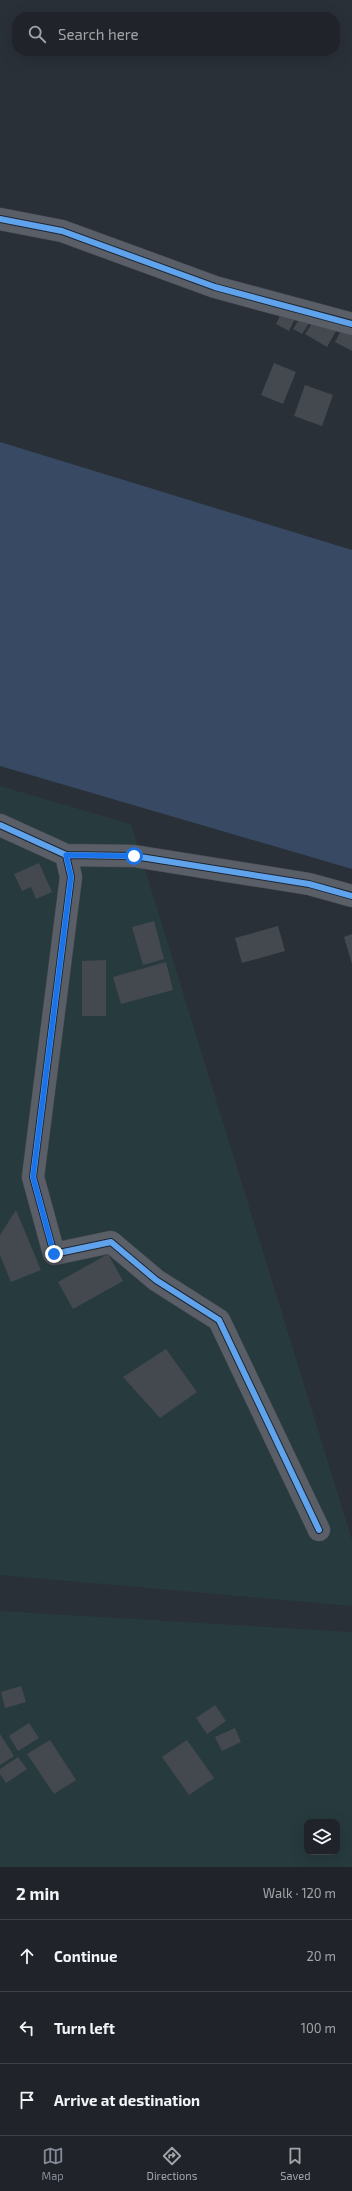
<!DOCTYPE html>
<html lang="en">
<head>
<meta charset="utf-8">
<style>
  body { margin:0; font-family:"Exo 2",sans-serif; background:#2d3036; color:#f1f3f6 }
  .controls { position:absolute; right:12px; bottom:12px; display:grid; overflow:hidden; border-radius:8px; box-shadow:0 4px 16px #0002 }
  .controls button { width:36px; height:36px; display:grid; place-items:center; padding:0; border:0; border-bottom:1px solid #3d4147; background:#20242a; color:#f1f3f6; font:20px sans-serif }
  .stop { position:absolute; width:12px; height:12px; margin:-9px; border:3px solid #1a73e8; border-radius:50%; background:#fff }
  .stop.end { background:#1a73e8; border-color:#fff; box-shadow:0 1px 4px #0008 }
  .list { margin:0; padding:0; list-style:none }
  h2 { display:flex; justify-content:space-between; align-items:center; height:52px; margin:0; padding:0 16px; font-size:17px }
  h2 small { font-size:13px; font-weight:400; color:#a2a4a8 }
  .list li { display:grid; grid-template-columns:26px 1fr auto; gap:12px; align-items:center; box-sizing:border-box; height:72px; padding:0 16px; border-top:1px solid #3d4147 }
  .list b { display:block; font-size:15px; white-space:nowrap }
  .list em { font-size:13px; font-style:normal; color:#a2a4a8 }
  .icon { flex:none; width:22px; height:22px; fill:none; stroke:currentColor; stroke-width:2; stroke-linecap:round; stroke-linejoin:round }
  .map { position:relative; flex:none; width:352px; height:1867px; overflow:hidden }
  .search { position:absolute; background:#20242a; box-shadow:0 4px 16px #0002; left:12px; right:12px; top:12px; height:44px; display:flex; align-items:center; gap:10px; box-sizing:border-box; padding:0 14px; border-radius:16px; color:#a2a4a8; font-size:15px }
  .sheet { height:268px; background:#20242a }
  nav { display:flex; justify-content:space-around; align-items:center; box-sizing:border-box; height:56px; border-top:1px solid #3d4147; background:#20242a; font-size:11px; color:#a2a4a8 }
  nav a { display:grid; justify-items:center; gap:2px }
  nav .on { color:#848b96 }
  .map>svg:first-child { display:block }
  .green { fill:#273a3e; fill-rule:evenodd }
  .water { fill:#384963 }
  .building { fill:#444950 }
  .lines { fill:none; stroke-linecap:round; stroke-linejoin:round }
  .minor-casing { stroke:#484c53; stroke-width:23 }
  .minor { stroke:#5a5e66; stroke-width:22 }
  .cycleway-casing { stroke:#1d2633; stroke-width:8 }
  .cycleway { stroke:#60a3ed; stroke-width:6 }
  .route { stroke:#1a73e8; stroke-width:5 }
</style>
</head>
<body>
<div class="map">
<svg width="352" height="1867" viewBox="0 0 352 1867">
  <rect width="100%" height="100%" fill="#2a3038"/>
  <path class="green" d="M0,786L131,824L352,1540V1606L0,1575Z
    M0,1611L352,1632V1867H0ZM307,1822H337V1852H307Z"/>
  <path class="water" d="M0,442L352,550V869L0,766Z"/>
  <path class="building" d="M288,299L301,306L289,331L276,324Z
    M304,312L313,317L302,334L293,329Z
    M315,319L336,331L327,347L305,334Z
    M344,325L352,329V351L335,342Z
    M274,363L296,372L283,404L261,395Z
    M305,385L333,395L322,426L294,416Z
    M39,863L52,892L36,899L31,887L22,891L14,874Z
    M154,921L164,959L143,965L132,927Z
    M278,926L285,951L242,963L235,938Z
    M352,934V964L344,937Z
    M106,960V1016H82V961Z
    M166,962L173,990L121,1004L113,977Z
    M16,1210L41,1270L11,1282L0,1255V1235Z
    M108,1254L123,1281L73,1309L58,1282Z
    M166,1349L197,1392L160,1418L123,1377Z
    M21,1686L26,1702L5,1708L1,1692Z
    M215,1705L226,1721L207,1734L196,1718Z
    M29,1723L39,1738L18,1751L9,1736Z
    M235,1728L241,1742L222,1751L215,1737Z
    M0,1734L14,1756L0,1765Z
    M50,1740L76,1780L54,1794L27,1754Z
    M187,1740L214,1778L189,1795L162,1757Z
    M18,1757L27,1769L6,1783L0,1774V1769Z"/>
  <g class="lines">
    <g class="minor-casing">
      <path id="minor" d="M0,219L62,231L215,287L352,324
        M0,825L66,855L134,856L309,884L352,896
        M66,855L71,877L33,1177L54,1254L111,1242L156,1280L219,1320L319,1530"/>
    </g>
    <use href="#minor" class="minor"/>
    <g class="cycleway-casing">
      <path id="cycleway" d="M0,219L62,231L215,287L352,324
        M0,825L66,855L134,856L309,884L352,896
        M66,855L71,877L33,1177L54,1254L111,1242L156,1280L219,1320L319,1530"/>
    </g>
    <use href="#cycleway" class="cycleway"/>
  </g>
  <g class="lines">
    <path class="route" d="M54,1254L33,1177L71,877L66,855L134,856"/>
  </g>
</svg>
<div class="controls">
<button><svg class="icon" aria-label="layers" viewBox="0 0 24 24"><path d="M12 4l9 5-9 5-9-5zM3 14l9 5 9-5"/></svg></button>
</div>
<div class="stop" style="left:134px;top:856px"></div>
<div class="stop end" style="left:54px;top:1254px"></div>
<div class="search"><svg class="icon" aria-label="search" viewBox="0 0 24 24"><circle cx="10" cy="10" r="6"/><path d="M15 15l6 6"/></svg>Search here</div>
</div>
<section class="sheet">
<h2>2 min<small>Walk · 120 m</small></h2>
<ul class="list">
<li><svg class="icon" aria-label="ahead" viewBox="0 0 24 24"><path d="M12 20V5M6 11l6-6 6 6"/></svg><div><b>Continue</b></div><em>20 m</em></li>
<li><svg class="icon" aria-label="left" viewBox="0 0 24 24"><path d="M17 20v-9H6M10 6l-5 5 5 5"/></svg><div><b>Turn left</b></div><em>100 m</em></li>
<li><svg class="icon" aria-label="arrive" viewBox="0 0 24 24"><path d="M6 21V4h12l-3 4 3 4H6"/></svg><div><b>Arrive at destination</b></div></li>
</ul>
</section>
<nav>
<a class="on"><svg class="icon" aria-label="map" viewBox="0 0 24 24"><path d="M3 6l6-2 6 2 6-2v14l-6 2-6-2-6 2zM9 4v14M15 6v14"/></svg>Map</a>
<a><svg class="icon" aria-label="directions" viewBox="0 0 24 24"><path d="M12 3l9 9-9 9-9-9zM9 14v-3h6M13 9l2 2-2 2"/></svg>Directions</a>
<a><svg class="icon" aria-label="saved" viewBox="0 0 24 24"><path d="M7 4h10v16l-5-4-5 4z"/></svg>Saved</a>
</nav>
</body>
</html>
